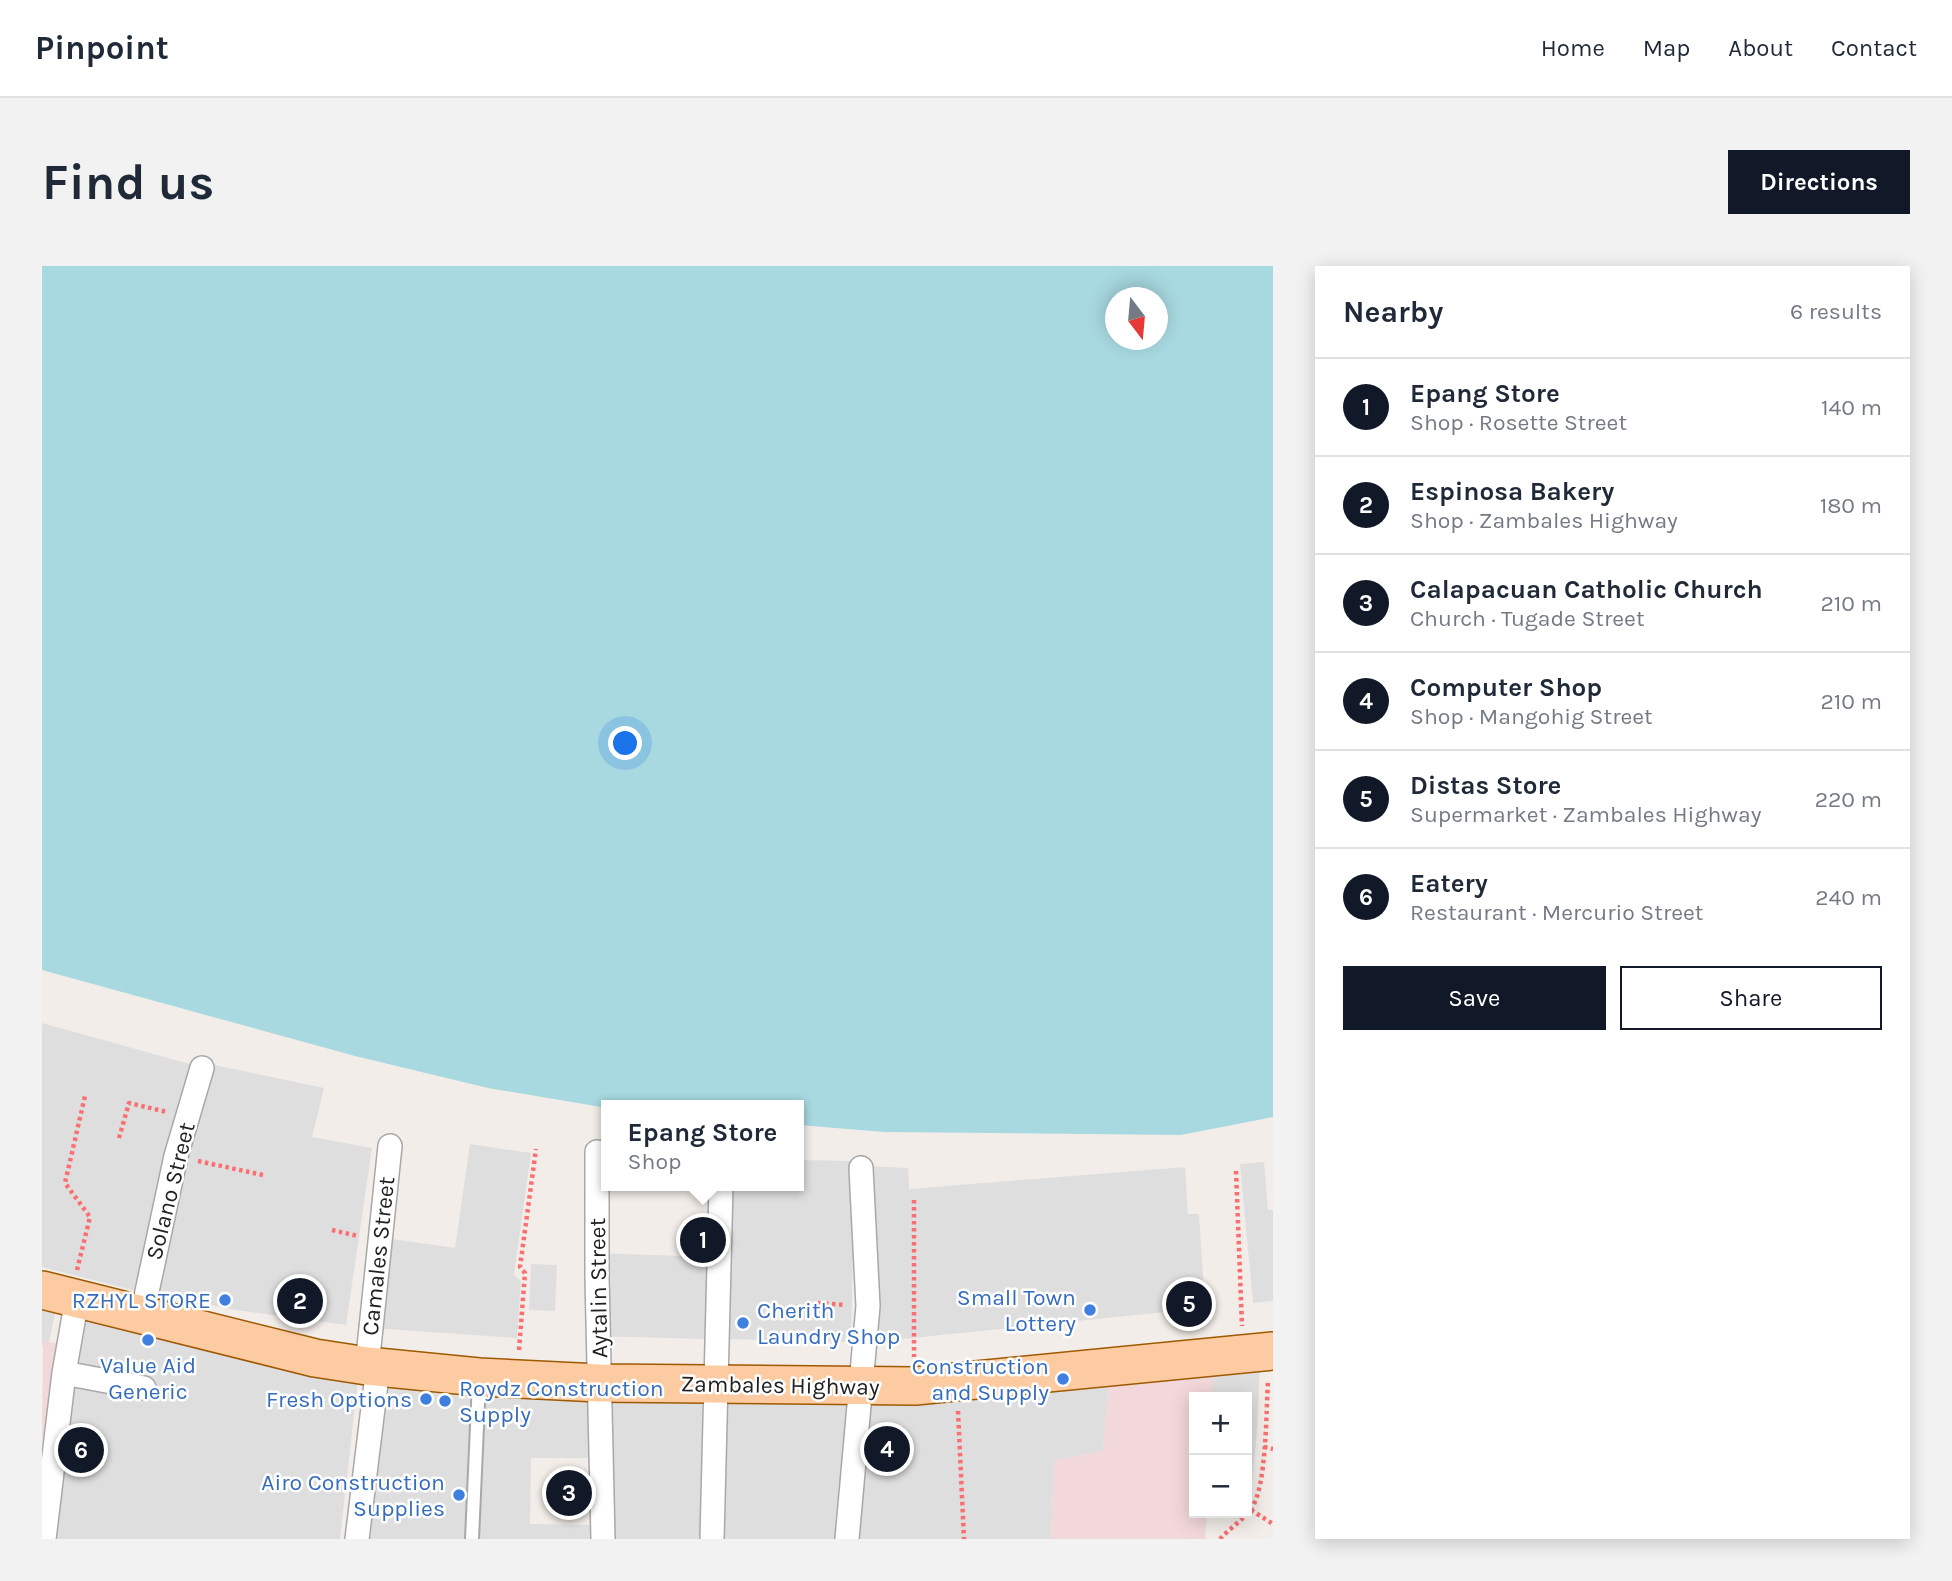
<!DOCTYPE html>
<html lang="en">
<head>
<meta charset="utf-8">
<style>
  body { margin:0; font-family:Karla,sans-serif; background:#f2f2f3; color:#1f2937 }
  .controls { position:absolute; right:21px; bottom:21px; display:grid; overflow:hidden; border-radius:0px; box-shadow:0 4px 18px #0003 }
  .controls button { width:63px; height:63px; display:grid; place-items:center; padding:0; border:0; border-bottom:2px solid #e0e1e3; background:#fff; color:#1f2937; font:35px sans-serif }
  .compass { position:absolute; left:1063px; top:21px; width:63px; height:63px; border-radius:50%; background:#fff; box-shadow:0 4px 18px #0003; rotate:164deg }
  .you { position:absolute; left:584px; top:478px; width:24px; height:24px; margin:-18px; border:5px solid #fff; border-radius:50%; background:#1a73e8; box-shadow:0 0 0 10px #1a73e833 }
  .badge { display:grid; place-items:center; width:46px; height:46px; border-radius:50%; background:#111827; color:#fff; font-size:23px; font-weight:700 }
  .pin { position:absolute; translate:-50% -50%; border:4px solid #fff; box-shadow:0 2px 7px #0006 }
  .popup { position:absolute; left:559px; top:834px; width:203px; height:91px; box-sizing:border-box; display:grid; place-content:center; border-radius:0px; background:#fff; filter:drop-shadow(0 2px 5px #0005); font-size:23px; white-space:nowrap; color:#747a83 }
  .popup b { font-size:26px; color:#1f2937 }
  .popup::after { content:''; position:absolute; left:50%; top:100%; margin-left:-14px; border:14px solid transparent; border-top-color:#fff }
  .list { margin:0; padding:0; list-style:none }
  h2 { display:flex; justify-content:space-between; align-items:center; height:91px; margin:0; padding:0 28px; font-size:30px }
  h2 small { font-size:23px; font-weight:400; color:#747a83 }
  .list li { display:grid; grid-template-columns:46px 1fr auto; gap:21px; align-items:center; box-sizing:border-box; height:98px; padding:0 28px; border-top:2px solid #e0e1e3 }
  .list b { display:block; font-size:26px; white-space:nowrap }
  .list p { margin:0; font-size:23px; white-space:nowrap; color:#747a83 }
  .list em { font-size:23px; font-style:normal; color:#747a83 }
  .actions { display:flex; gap:14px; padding:21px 28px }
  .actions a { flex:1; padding:16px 0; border:2px solid #111827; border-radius:0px; text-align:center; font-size:24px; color:#111827 }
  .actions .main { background:#111827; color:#fff }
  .map { position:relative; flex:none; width:1231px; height:1273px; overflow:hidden; border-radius:0px }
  header { display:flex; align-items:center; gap:42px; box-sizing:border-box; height:98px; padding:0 35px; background:#fff; border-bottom:2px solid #e0e1e3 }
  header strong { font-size:33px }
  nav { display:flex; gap:38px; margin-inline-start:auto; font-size:24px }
  .intro { display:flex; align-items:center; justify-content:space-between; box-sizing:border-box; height:168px; padding:0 42px }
  h1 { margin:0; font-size:49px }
  .button { padding:18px 32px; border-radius:0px; background:#111827; color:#fff; font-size:24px; font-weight:700 }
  main { display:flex; gap:42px; padding:0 42px }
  aside { flex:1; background:#fff; border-radius:0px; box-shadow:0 4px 18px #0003 }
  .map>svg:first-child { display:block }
  .residential { fill:#dfdedf }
  .commercial { fill:#f2d8da }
  .water { fill:#a8d9e0; fill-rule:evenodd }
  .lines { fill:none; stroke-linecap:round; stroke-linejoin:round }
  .service-casing { stroke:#a8a8a8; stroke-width:16 }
  .minor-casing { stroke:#a8a8a8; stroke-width:26 }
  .primary-casing { stroke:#9f5900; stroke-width:40 }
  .path { stroke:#fc6f70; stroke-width:4.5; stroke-dasharray:3.5 3.5; stroke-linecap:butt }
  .service { stroke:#fff; stroke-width:12 }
  .minor { stroke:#fff; stroke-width:23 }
  .primary { stroke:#fdcba1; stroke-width:37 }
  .shop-dot { fill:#3f7fe0; stroke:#fff; stroke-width:2.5 }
  .labels { text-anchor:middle; stroke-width:5; stroke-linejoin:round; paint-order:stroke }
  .street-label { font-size:23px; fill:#212121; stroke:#fff }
  .shop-label { font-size:23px; fill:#366cbe; stroke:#fff; text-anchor:end }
</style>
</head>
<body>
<header>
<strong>Pinpoint</strong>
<nav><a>Home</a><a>Map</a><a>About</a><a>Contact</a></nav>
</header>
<div class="intro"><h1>Find us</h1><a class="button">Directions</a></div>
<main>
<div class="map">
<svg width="1231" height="1273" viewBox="0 0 1231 1273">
  <rect width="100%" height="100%" fill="#f2ede8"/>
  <path class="residential" d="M0,757L155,800L94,1025L0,1001Z
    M168,798L282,822L270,871L330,882L304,1059L194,1044L109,1027Z
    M428,878L489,887L472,1009L479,1015L475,1072L316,1061L330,970L413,982Z
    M757,894L813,895L809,1076L679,1073L683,920H757Z
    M1222,896L1226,944H1231V1035L1211,1037L1198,898Z
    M822,900L866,902L867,923L1143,901L1146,948H1157L1163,1042L821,1077Z
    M553,987L666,991L663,1073L550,1070Z
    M489,998L515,999L513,1045L487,1044Z
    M0,1040L14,1043L7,1076L0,1081Z
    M42,1054L316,1113L298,1273H14L19,1217Z
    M1218,1099L1215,1165L1209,1228L1205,1236V1131H1171V1104Z
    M1067,1115L1061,1185L1012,1195L1009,1273H816L828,1134Z
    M336,1122L549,1134L550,1192H489L488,1258L552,1259V1273H322Z
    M681,1128L805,1129L795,1273H676Z
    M567,1134H660L659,1273H570Z"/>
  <path class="commercial" d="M1,1075L18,1078L4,1174L0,1173Z
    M1171,1104V1131H1152V1247H1165L1163,1273H1009L1012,1195L1061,1185L1067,1115Z"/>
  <path class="water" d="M0,0H1231V851L1139,869L842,866L757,859V839H565V842L446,822L313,790L0,704ZM1073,32H1115V74H1073Z"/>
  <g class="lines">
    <g class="service-casing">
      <path id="service" d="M430,1273L437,1115"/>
    </g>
    <g class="minor-casing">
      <path id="minor" d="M555,886V1012L561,1273
        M100,1049L134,890L160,802
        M325,1100L348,880
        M22,1107L102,1122
        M2,1273L22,1107L35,1033
        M315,1273L336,1101
        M670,1273L679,920
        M805,1273L826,1040L819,902"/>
    </g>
    <g class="primary-casing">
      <path id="primary" d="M0,1024L273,1092L325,1100L437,1111L557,1117L873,1120L1231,1085"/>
    </g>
    <path class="path" d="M77,872L87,837L125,846
      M156,895L221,909
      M1194,905L1200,1060
      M872,934V1091
      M290,964L316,970
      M35,1004L48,951L23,917L43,830
      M776,1037L804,1039
      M477,1084L483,1007L478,1001L494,883
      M916,1145L922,1273
      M1222,1181L1231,1183
      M1209,1244L1231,1258
      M1178,1273C1187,1263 1201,1254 1209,1243C1225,1222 1224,1143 1226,1115"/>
    <use href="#service" class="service"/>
    <use href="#minor" class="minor"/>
    <use href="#primary" class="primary"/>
  </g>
  <g class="shop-dot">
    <circle cx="183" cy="1034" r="7"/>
    <circle cx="1048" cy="1044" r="7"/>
    <circle cx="701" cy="1057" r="7"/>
    <circle cx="106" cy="1074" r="7"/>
    <circle cx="1021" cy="1113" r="7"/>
    <circle cx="384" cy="1133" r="7"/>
    <circle cx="403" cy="1135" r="7"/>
    <circle cx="417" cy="1229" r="7"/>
  </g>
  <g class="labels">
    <g class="street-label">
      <text transform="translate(128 925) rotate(-76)" y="8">Solano Street</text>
      <text transform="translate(336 990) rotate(-84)" y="8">Camales Street</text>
      <text transform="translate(556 1022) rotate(-91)" y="8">Aytalin Street</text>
      <text transform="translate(738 1119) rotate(1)" y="8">Zambales Highway</text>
    </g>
    <g class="shop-label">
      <text x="1034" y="1039">Small Town<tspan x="1034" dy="26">Lottery</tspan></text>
      <text x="169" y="1042">RZHYL STORE</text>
      <text x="715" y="1052" text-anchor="start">Cherith<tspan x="715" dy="26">Laundry Shop</tspan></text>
      <text x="106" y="1107" text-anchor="middle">Value Aid<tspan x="106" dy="26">Generic</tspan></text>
      <text x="1007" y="1108">Construction<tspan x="1007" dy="26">and Supply</tspan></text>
      <text x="417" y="1130" text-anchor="start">Roydz Construction<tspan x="417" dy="26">Supply</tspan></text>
      <text x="370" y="1141">Fresh Options</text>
      <text x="403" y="1224">Airo Construction<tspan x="403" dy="26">Supplies</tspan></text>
    </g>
  </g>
</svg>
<div class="controls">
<button>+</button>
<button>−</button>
</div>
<svg class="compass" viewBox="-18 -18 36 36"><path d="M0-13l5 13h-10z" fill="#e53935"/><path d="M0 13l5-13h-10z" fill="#747a83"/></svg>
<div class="you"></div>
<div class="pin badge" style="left:661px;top:974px">1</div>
<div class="popup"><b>Epang Store</b>Shop</div>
<div class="pin badge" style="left:258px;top:1035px">2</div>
<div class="pin badge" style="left:527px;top:1227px">3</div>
<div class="pin badge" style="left:845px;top:1183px">4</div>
<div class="pin badge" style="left:1147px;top:1038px">5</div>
<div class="pin badge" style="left:39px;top:1184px">6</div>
</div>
<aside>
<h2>Nearby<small>6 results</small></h2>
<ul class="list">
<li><span class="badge">1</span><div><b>Epang Store</b><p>Shop · Rosette Street</p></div><em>140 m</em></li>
<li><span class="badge">2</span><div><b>Espinosa Bakery</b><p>Shop · Zambales Highway</p></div><em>180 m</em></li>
<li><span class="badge">3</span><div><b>Calapacuan Catholic Church</b><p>Church · Tugade Street</p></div><em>210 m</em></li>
<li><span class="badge">4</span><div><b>Computer Shop</b><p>Shop · Mangohig Street</p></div><em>210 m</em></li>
<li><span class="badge">5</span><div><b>Distas Store</b><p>Supermarket · Zambales Highway</p></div><em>220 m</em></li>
<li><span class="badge">6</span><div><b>Eatery</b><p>Restaurant · Mercurio Street</p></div><em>240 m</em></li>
</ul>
<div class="actions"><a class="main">Save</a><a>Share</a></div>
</aside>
</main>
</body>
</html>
